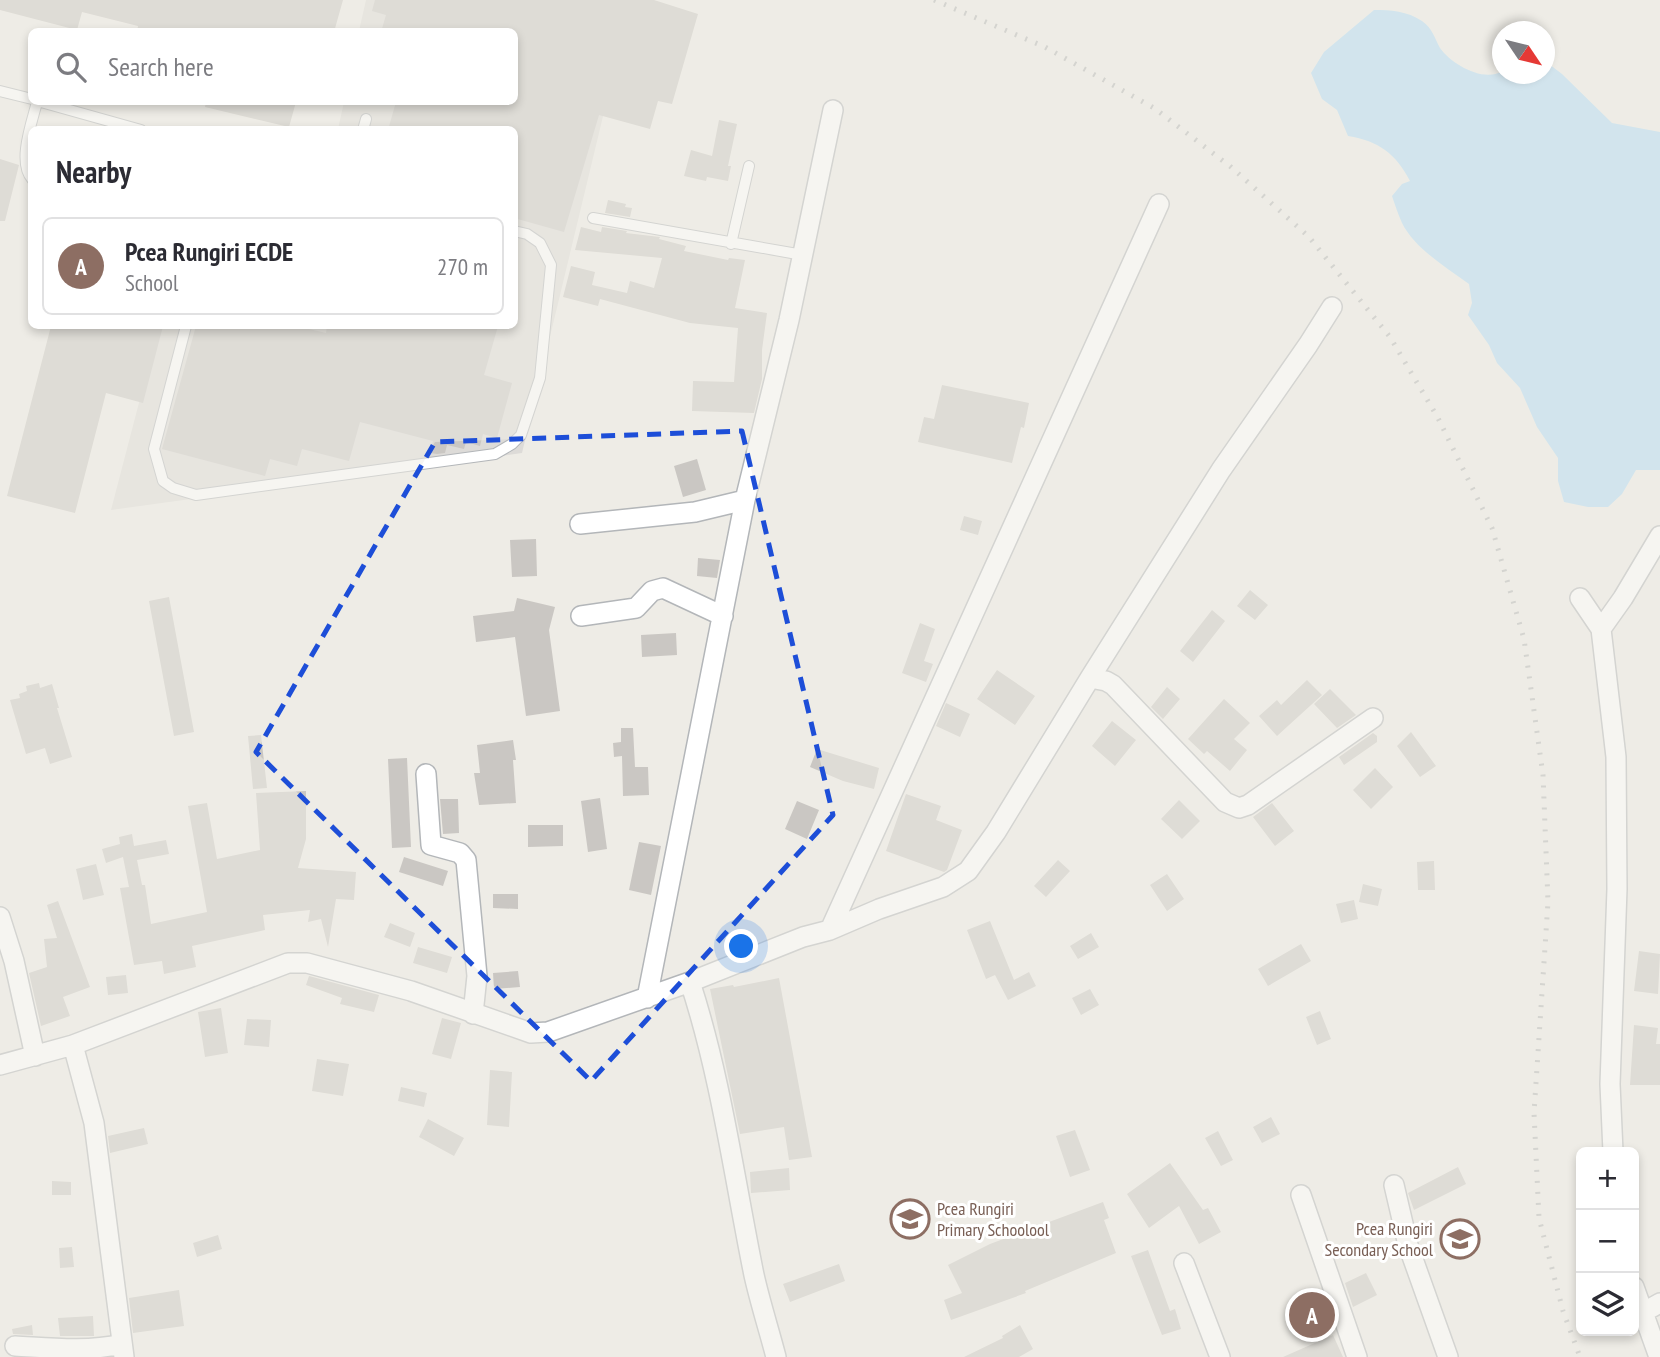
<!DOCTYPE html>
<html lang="en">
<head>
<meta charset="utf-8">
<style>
  body { margin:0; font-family:"PT Sans Narrow",sans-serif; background:#f2f2f3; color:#2b2b33 }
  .controls { position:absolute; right:21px; bottom:21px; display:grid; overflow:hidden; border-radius:10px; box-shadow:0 4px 10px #0003 }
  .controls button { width:63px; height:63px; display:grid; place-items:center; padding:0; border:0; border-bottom:2px solid #e1e1e2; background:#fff; color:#2b2b33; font:35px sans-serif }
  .compass { position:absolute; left:1492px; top:21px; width:63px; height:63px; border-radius:50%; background:#fff; box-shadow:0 4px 10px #0003; rotate:125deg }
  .you { position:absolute; left:742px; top:947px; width:24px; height:24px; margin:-18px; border:5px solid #fff; border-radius:50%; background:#1a73e8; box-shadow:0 0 0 10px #1a73e833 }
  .badge { display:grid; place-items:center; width:46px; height:46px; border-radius:50%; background:#ea580c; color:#fff; font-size:23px; font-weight:700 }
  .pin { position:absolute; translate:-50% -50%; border:4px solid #fff; box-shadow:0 2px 7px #0006 }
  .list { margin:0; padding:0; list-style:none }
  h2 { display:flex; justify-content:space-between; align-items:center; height:91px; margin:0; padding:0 28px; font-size:30px }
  h2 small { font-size:23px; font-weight:400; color:#7c7c81 }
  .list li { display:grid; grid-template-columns:46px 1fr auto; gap:21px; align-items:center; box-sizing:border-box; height:98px; margin:0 14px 14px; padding:0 14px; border:2px solid #e1e1e2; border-radius:10px }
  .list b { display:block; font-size:26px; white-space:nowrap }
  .list p { margin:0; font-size:23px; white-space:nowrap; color:#7c7c81 }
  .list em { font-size:23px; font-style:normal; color:#7c7c81 }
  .icon { flex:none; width:38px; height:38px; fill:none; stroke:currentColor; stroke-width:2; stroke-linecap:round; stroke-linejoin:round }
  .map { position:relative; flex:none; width:1660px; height:1357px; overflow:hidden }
  .search { position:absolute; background:#fff; box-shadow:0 4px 10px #0003; left:28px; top:28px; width:490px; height:77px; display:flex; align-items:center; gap:18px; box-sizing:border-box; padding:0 24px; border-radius:10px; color:#7c7c81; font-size:26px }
  .panel { position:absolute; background:#fff; box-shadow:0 4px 10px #0003; left:28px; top:126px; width:490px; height:203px; border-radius:10px }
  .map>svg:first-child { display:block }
  .industrial { fill:#dddbd8 }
  .water { fill:#afdaf6 }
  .building { fill:#cac7c3 }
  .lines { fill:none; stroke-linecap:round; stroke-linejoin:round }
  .lane-casing { stroke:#b3b6b9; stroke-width:12 }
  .street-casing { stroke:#b3b6b9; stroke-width:22 }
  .lane { stroke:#fff; stroke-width:10 }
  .street { stroke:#fff; stroke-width:19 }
  .rail { stroke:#b4b5b5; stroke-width:5; stroke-dasharray:2 9; stroke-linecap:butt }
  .marked { fill:none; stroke:#1d4ed8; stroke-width:5; stroke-dasharray:14 9; stroke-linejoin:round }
  .labels { text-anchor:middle; stroke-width:6; stroke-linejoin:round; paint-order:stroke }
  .education-label { font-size:18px; fill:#785e54; stroke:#fff; text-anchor:start }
</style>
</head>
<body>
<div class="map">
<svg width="1660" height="1357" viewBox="0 0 1660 1357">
  <rect width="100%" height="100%" fill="#eeece6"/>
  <path class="industrial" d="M366,0H631L522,453L111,510L159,326H514V130L338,129L344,102H514V32L359,31Z"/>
  <path class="water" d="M1374,10C1391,10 1407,11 1422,21C1433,29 1434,37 1440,48C1451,64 1484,83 1502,71V74H1544L1545,61L1562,74L1612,123L1660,132V470H1636L1622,494L1608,507H1588L1564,502L1558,481V458L1537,427L1520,388L1497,363L1489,345L1468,315L1472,303L1469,284C1446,267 1415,249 1402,223C1398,214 1395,205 1392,196L1402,184L1410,181C1396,154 1379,141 1348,136L1337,110L1322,99L1311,73L1324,52Z"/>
  <path class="building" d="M0,0H343L334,32H137L138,26L82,12L77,30L0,10Z
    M375,0H654L698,14L672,104L658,101L650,129L599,115L564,232L514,218V130H388L396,102H514V32H381L386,15L372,11Z
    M206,102H296L289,127L205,107Z
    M719,120L737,124L728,166H731L728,181L707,177L706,181L684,176L691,150L712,156Z
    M0,159L19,165L5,221H0Z
    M608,200L626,204L625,207L632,208L630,217L605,213Z
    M581,227L601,232L602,227L627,231L626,233L660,237L659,239L686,246L684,251L728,260L729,258L745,260L735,308L767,313L762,350V379L754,413L692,411L693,381L734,382L738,328L690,323L600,299L598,306L563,297L571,266L595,272L592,285L627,293L630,281L654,288L662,258L575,250Z
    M51,326H163L143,403L106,393L75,513L7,496Z
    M196,326H296L326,333L327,326H498L484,375L512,383L497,438L483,434L480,446L466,442L464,449L447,445L445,453L437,454L430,453L433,441L360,422L349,461L302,449L297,466L270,459L265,476L162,449Z
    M942,385L1029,403L1024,428L1021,427L1012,463L918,442L924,417L934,419Z
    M697,459L706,490L683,497L674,466Z
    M964,516L982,521L978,535L960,530Z
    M536,539L537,576L512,577L510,540Z
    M698,558L720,560L717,578L697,576Z
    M1250,590L1268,605L1255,620L1237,606Z
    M169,597L194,732L174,736L149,601Z
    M517,598L555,607L549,630L560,711L526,716L515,637L476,642L473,616L514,611Z
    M1212,610L1225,621L1193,662L1180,651Z
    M920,623L935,629L924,661L933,664L926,682L902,673Z
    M676,633L677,655L642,657L641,635Z
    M997,670L1035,696L1015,725L977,699Z
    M1307,680L1322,695L1277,736L1259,716L1277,700L1281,705Z
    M39,683L40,688L52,684L59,708H57L72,757L50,764L45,748L26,754L10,700L20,698L19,694L27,691L26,686Z
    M1167,687L1180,699L1163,719L1151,707Z
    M1330,689L1356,715L1337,728L1314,704Z
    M1224,699L1250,723L1234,739L1247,750L1230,771L1207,751L1204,754L1188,739Z
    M946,703L970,714L960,737L936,726Z
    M1112,721L1136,740L1115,766L1092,746Z
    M621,728H633L635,767H648L649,795L623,796L622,756L614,757L613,743L621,742Z
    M1411,732L1436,766L1420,777L1397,746Z
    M1373,733L1377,736V742L1344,765L1339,757Z
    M261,735L267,788L253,789L248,736Z
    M513,740L516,760H513L516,803L479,805L474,773H480L477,745Z
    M817,749L879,768L874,789L843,781L810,767Z
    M407,758L411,847L392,848L388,759Z
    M1375,768L1393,787L1371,809L1353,790Z
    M306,791V839L298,868L356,872L354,900L336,899L328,947L321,919L308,922L310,910L263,915L265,930L192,946L196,967L164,974L162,961L134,965L120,888L129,887L123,857L106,863L102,849L120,844L119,837L132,834L134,846L166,840L169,854L137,860L142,885H145L151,924L207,912L188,806L207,803L217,859L260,850L256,793Z
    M906,794L941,806L936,820L962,830L947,870L944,872L886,851Z
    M600,798L607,849L588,852L581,801Z
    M440,799H458L459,833L443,834Z
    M1179,800L1200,821L1182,839L1161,819Z
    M797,801L819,810L807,839L785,829Z
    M1272,803L1294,831L1275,846L1253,817Z
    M528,825H563V846L528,847Z
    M639,842L661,846L651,895L629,890Z
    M404,857L448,871L443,886L399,872Z
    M1058,860L1070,871L1046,897L1034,886Z
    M1434,861L1435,890H1418L1417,862Z
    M96,864L104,895L83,900L76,869Z
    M1167,874L1184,899L1167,911L1150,885Z
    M1363,884L1382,889L1378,906L1359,902Z
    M493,894H518V909L493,908Z
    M1354,900L1358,919L1341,923L1336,904Z
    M58,901L90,987L63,997L70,1016L41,1026L29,973L47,967L44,939L57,938L47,905Z
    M990,921L1014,980L1029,972L1036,986L1008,1000L995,975L986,979L967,930Z
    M390,923L415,933L410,947L384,937Z
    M1091,933L1099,947L1078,959L1070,946Z
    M1301,944L1311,961L1268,986L1258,969Z
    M418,947L452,957L447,973L413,963Z
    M1639,951L1660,954L1658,994L1634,991Z
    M518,971L520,987L494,989L493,973Z
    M126,975L128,993L108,995L106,977Z
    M309,976L379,995L374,1012L340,1004L342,998L306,985Z
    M779,978L812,1157L789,1160L784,1127L740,1134L710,989L733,985L734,987Z
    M1090,989L1099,1005L1081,1015L1072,998Z
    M221,1008L228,1053L205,1057L198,1012Z
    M1320,1011L1331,1039L1317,1045L1306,1017Z
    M442,1018L461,1023L451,1059L432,1054Z
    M247,1019L271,1020L269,1047L244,1045Z
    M1634,1025L1658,1028L1656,1044H1660V1085H1630Z
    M317,1059L349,1064L343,1096L312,1091Z
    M490,1070L512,1072L509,1127L487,1125Z
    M401,1087L427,1093L424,1107L398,1101Z
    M1271,1117L1280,1134L1262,1143L1253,1127Z
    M428,1119L464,1138L454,1156L419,1137Z
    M144,1128L148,1144L110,1153L108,1136Z
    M1075,1130L1090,1170L1070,1177L1056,1136Z
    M1218,1131L1233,1160L1221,1166L1205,1138Z
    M1170,1163L1203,1210L1208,1208L1221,1232L1199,1244L1179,1206L1149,1228L1127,1194Z
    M1458,1167L1466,1184L1414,1210L1408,1193Z
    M789,1168L790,1190L751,1193L750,1172Z
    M52,1181L71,1182V1195H52Z
    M1103,1202L1109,1218L1104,1220L1116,1253L1025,1291L1026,1293L951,1320L944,1300L962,1293L948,1265L990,1244Z
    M218,1235L222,1249L197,1257L193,1243Z
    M72,1247L74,1267L60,1268L59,1248Z
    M1148,1250L1170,1311L1175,1309L1181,1329L1162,1335L1131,1256Z
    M839,1264L845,1281L790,1302L783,1284Z
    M1366,1273L1377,1295L1353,1307L1345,1283Z
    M179,1290L184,1326L133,1333L129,1298Z
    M93,1316L94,1336H60L58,1318Z
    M32,1325L33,1335L13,1334L12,1329Z
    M1020,1325L1033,1349L1019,1357H964L1003,1338L1002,1336Z
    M1333,1335L1343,1357H1283Z"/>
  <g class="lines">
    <g class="lane-casing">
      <path id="lane" d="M0,91L32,99
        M41,102L141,130
        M363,130L366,119
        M32,179C17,162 32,122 37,102
        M593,218L803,255
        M731,244L749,166
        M186,326L154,449L163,481L173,488L196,495L495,454L512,444L521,435L540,378L551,265L540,243L527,234L514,231"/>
    </g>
    <g class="street-casing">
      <path id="street" d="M580,524L695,512L745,500
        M1580,598L1601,629L1616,757L1617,889L1610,1084L1613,1152
        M581,616L636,608L652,591L663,588L723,616
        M1601,629L1623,598L1660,536
        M1090,678L1106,681L1113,685L1225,802L1239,808L1248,805L1373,718
        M426,774L431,845L460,853L466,860L477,976L473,1014
        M0,917L14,961L35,1056
        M830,930L1159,204
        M690,982C721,1077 734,1177 754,1275C760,1302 769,1330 776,1357
        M647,998L745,500L789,320L833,110
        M73,1045L94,1123L124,1357
        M0,1065L73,1045L288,963H307L411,991L531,1033L548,1032L690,982L803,937L830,930L879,909L943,887L968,871L996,832L1090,678L1221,470L1308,345L1332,307
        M1394,1185L1408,1245L1448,1357
        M1301,1195L1357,1357
        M1184,1263L1220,1357
        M1634,1287L1659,1357
        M1642,1313L1660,1303
        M15,1346C52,1348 86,1352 122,1344"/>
    </g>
    <use href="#lane" class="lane"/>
    <use href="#street" class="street"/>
    <path class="rail" d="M934,0L1045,47L1154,108L1231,167L1309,237L1390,337L1438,418L1492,528L1524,639L1543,775L1548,902L1534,1113L1539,1218L1563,1311L1580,1357"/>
  </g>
  <path d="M0 0H1660V1357H0ZM742,431L833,815L591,1081L256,752L435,442Z" fill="#eeece6" fill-opacity=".55" fill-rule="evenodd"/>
  <path class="marked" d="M742,431L833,815L591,1081L256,752L435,442Z"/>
  <defs>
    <g id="school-ring" transform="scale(2.0125)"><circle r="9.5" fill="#fff" stroke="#8d6e63" stroke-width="1.5"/><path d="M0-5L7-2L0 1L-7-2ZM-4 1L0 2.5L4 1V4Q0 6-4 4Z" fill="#8d6e63"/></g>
  </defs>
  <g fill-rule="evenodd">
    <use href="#school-ring" x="910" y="1219"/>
    <use href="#school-ring" x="1460" y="1239"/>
  </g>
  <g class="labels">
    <g class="education-label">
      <text x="937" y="1215">Pcea Rungiri<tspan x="937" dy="21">Primary Schoolool</tspan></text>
      <text x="1433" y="1235" text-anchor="end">Pcea Rungiri<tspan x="1433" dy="21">Secondary School</tspan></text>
    </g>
  </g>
</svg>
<div class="controls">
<button>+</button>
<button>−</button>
<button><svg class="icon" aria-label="layers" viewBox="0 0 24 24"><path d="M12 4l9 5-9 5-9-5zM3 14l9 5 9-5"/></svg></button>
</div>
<svg class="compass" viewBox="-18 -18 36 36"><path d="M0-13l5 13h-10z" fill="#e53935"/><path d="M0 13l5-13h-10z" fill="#7c7c81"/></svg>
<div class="you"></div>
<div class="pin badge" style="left:1312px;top:1315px;background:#8d6e63">A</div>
<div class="search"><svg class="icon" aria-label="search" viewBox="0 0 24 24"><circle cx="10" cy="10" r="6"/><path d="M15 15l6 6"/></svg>Search here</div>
<section class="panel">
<h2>Nearby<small></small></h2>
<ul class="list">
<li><span class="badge" style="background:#8d6e63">A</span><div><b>Pcea Rungiri ECDE</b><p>School</p></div><em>270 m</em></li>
</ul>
</section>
</div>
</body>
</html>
